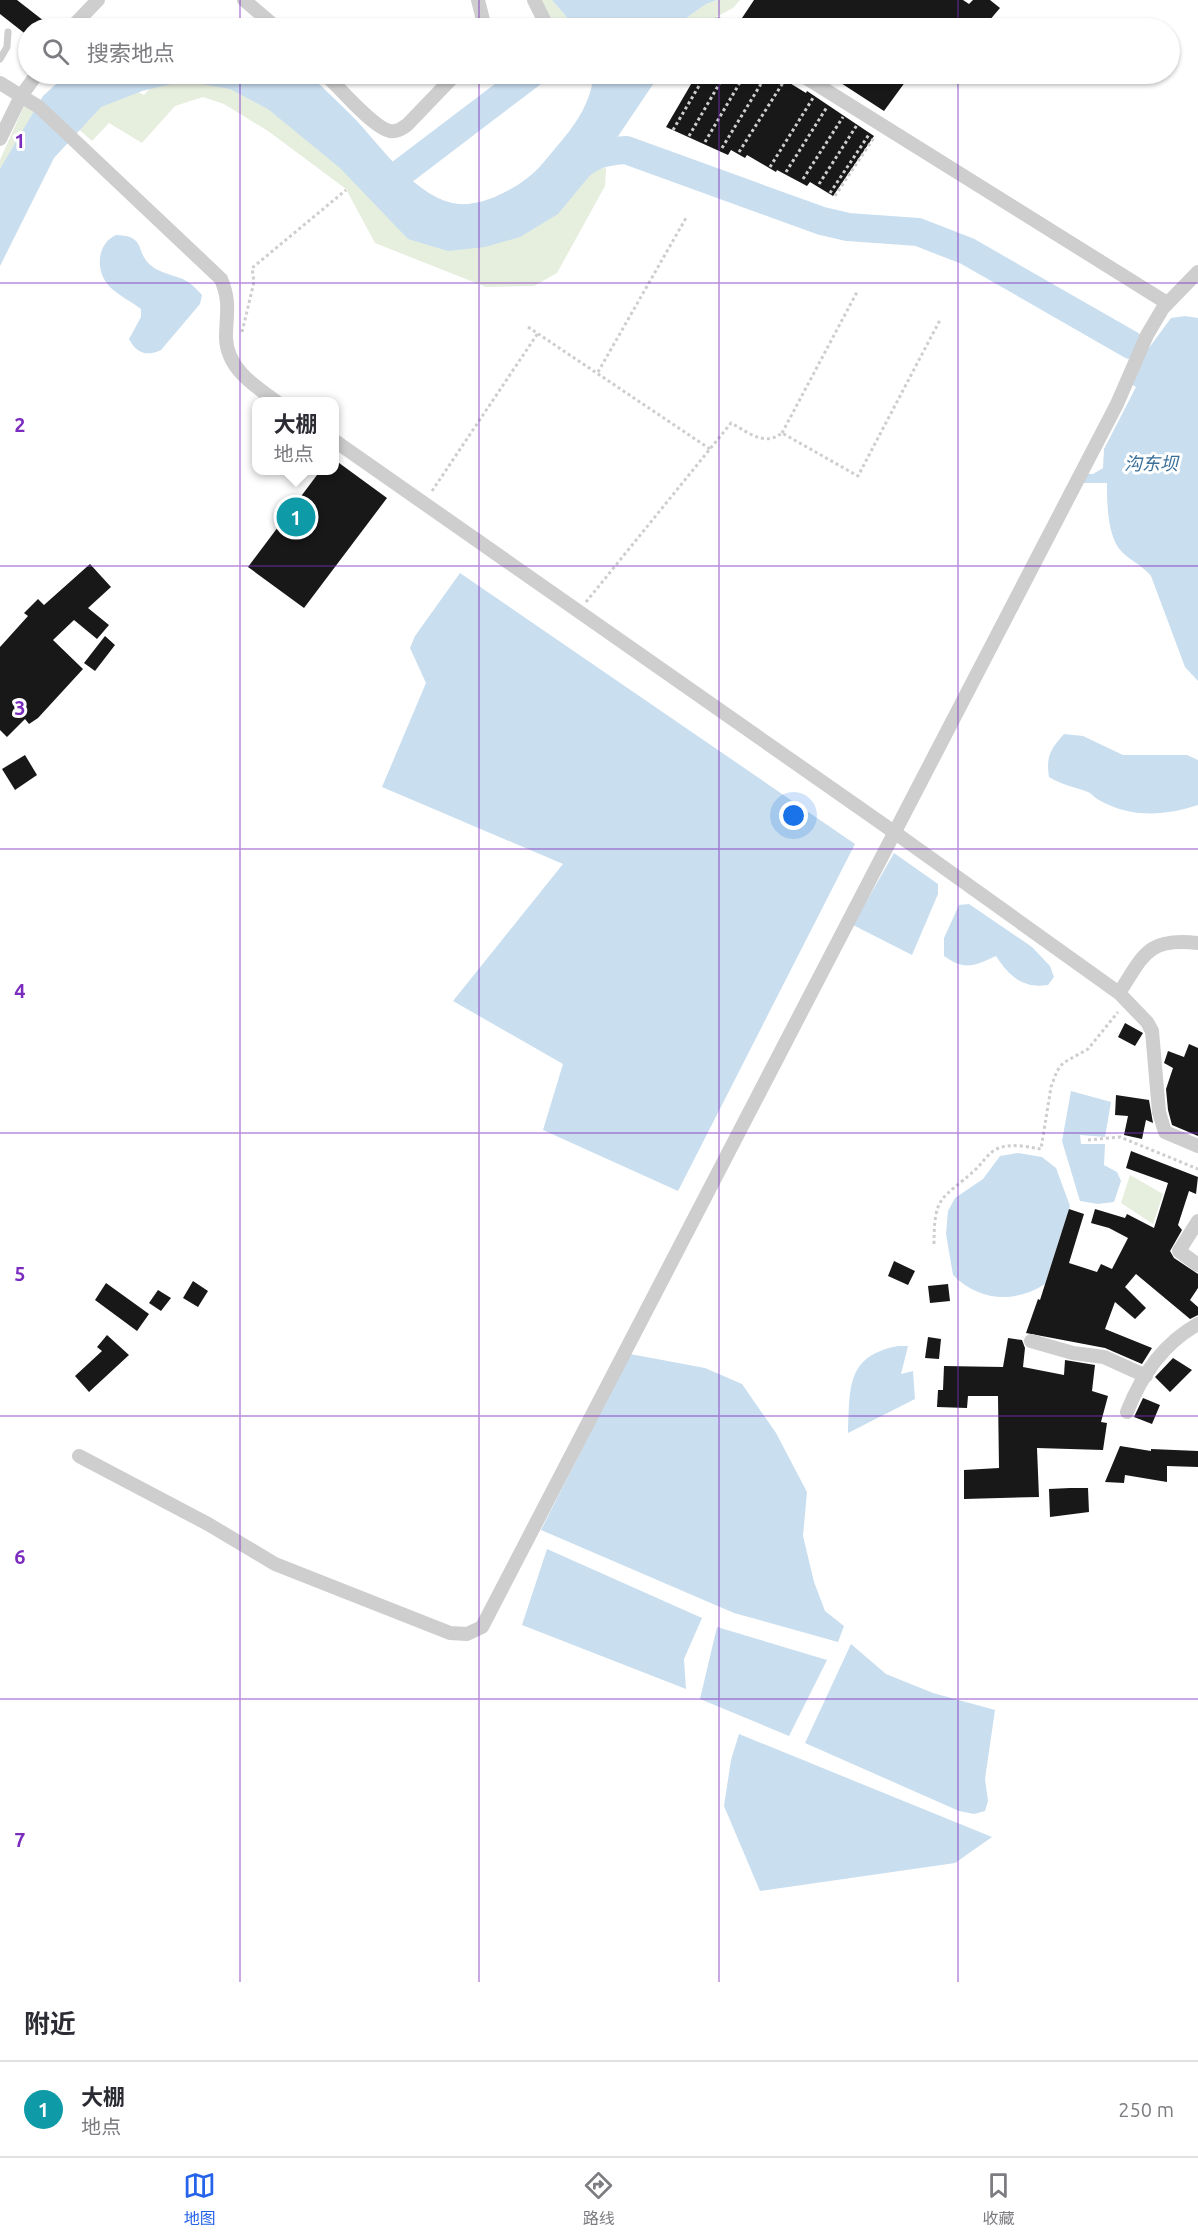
<!DOCTYPE html>
<html lang="zh">
<head>
<meta charset="utf-8">
<style>
  body { margin:0; font-family:Ubuntu,"Noto Sans SC",sans-serif; background:#f2f2f3; color:#2b2b33 }
  .you { position:absolute; left:794px; top:816px; width:21px; height:21px; margin:-15px; border:4px solid #fff; border-radius:50%; background:#1a73e8; box-shadow:0 0 0 9px #1a73e833 }
  .badge { display:grid; place-items:center; width:39px; height:39px; border-radius:50%; background:#2563eb; color:#fff; font-size:20px; font-weight:700 }
  .pin { position:absolute; translate:-50% -50%; border:3px solid #fff; box-shadow:0 2px 6px #0006 }
  .popup { position:absolute; left:252px; top:397px; width:87px; height:78px; box-sizing:border-box; display:grid; place-content:center; border-radius:12px; background:#fff; filter:drop-shadow(0 2px 4px #0005); font-size:20px; white-space:nowrap; color:#7c7c81 }
  .popup b { font-size:22px; color:#2b2b33 }
  .popup::after { content:''; position:absolute; left:50%; top:100%; margin-left:-12px; border:12px solid transparent; border-top-color:#fff }
  .list { margin:0; padding:0; list-style:none }
  h2 { display:flex; justify-content:space-between; align-items:center; height:78px; margin:0; padding:0 24px; font-size:26px }
  h2 small { font-size:20px; font-weight:400; color:#7c7c81 }
  .list li { display:grid; grid-template-columns:39px 1fr auto; gap:18px; align-items:center; box-sizing:border-box; height:96px; padding:0 24px; border-top:2px solid #e1e1e2 }
  .list b { display:block; font-size:22px; white-space:nowrap }
  .list p { margin:0; font-size:20px; white-space:nowrap; color:#7c7c81 }
  .list em { font-size:20px; font-style:normal; color:#7c7c81 }
  .icon { flex:none; width:33px; height:33px; fill:none; stroke:currentColor; stroke-width:2; stroke-linecap:round; stroke-linejoin:round }
  .map { position:relative; flex:none; width:1198px; height:1982px; overflow:hidden }
  .search { position:absolute; background:#fff; box-shadow:0 2px 4px #0004; left:18px; right:18px; top:18px; height:66px; display:flex; align-items:center; gap:15px; box-sizing:border-box; padding:0 21px; border-radius:33px; color:#7c7c81; font-size:22px }
  .sheet { height:174px; background:#fff }
  nav { display:flex; justify-content:space-around; align-items:center; box-sizing:border-box; height:84px; border-top:2px solid #e1e1e2; background:#fff; font-size:16px; color:#7c7c81 }
  nav a { display:grid; justify-items:center; gap:3px }
  nav .on { color:#2563eb }
  .map>svg:first-child { display:block }
  .green { fill:#e6eede }
  .water { fill:#c9deef }
  .lines { fill:none; stroke-linecap:round; stroke-linejoin:round }
  .river { stroke:#c9deef; stroke-width:28 }
  .building { fill:#181818 }
  .path { stroke:#cecece; stroke-width:3; stroke-dasharray:3 3; stroke-linecap:butt }
  .lane { stroke:#cecece; stroke-width:7 }
  .street { stroke:#cecece; stroke-width:14 }
  .grid { fill:none; stroke:#7b2cbf; stroke-width:1.5; stroke-opacity:0.55 }
  .labels { text-anchor:middle; stroke-width:6; stroke-linejoin:round; paint-order:stroke }
  .water-label { font-size:18px; font-style:italic; fill:#396f99; stroke:#fff }
  .grid-label { font-size:20px; text-anchor:middle; font-weight:bold; fill:#7b2cbf; stroke:#fff; stroke-width:6; stroke-linejoin:round; paint-order:stroke }
</style>
</head>
<body>
<div class="map">
<svg width="1198" height="1982" viewBox="0 0 1198 1982">
  <rect width="100%" height="100%" fill="#fff"/>
  <path class="green" d="M540,0H552L576,28H557Z
    M717,0H740L733,8L696,28H672L706,4Z
    M163,74H244L412,227L592,169L606,168L605,186L557,273L534,286L486,287L375,243L346,189L268,131L224,104L203,97L175,106L142,143L109,123L92,141L64,116L125,85L144,95Z
    M24,106L37,110L0,215V160Z
    M1130,1175L1163,1194L1153,1224L1121,1203Z"/>
  <path class="water" d="M552,0H717L706,4L672,28H576Z
    M67,74H308C325,89 341,105 357,121C383,149 418,200 459,204C473,205 490,200 503,193C518,186 532,176 543,163C567,134 589,113 594,74H660L600,163L558,214L520,237L485,247L448,251L408,239L340,168L268,109L230,89L184,81L142,91L101,107L54,158L0,266V169L43,96Z
    M116,235C150,236 132,255 156,269C177,280 183,273 202,295L200,304L161,350C147,357 136,353 129,339L141,317V309C131,301 119,296 110,287C95,272 96,244 116,235Z
    M1185,316L1198,318V681L1185,667L1151,576C1142,565 1131,561 1122,552C1107,537 1107,502 1107,483H1082L1084,474H1093L1103,468L1104,449L1136,387L1128,382L1142,353L1130,347L1131,345L1146,352L1171,318Z
    M460,573L855,844L678,1191L543,1130L563,1064L453,1001L563,864L382,787L426,683L410,648L415,636Z
    M1064,734L1083,736L1123,755H1187L1198,760V805C1165,816 1130,818 1099,800C1095,798 1092,794 1088,792C1075,787 1062,785 1049,777C1046,756 1050,750 1064,734Z
    M894,853L938,884V894L912,955L853,925Z
    M969,904L1032,947L1050,966L1054,977L1048,985C1023,989 1009,976 996,956C974,966 965,971 944,956V938L959,905Z
    M1071,1091L1111,1102L1105,1137L1080,1135L1081,1144H1105L1104,1165L1117,1172L1121,1181L1114,1202L1098,1204L1080,1201L1062,1141Z
    M1018,1153L1042,1157L1056,1168L1070,1206L1045,1284C1014,1304 979,1301 953,1275L946,1234L948,1211L955,1198L983,1179L1000,1156Z
    M898,1346H908L901,1374L913,1371L915,1399L848,1433C850,1387 846,1356 898,1346Z
    M630,1354L705,1368L742,1384L776,1433L807,1492L803,1536L814,1582L825,1611L844,1626L838,1642L734,1613L541,1530Z
    M547,1549L702,1618L684,1659L686,1689L522,1625Z
    M717,1627L827,1660L789,1736L700,1699Z
    M851,1644L886,1674L933,1693L995,1710L985,1779L988,1801L985,1811L974,1814L959,1811L805,1743Z
    M739,1734L992,1837L955,1863L760,1891L724,1806L731,1760Z"/>
  <g class="lines">
    <path class="river" d="M575,171C588,155 607,151 626,150L822,221L848,227L918,232L967,251L1131,345
      M385,185L531,74"/>
  </g>
  <path class="building" d="M0,0H17L44,21L38,28H28V36L0,14Z
    M754,0H963L969,4L973,0H990L1000,8L983,28H758L742,18Z
    M697,74H775L806,93L807,91L874,136L833,196L810,182L807,186L777,170L776,172L747,155L745,158L731,150L728,155L666,127Z
    M827,74H911L884,111Z
    M335,460L387,498L304,608L248,567L320,471H335Z
    M90,564L111,587L88,608L109,625L97,639L74,620L53,640L83,669L38,718L29,724L25,719L7,737L0,730V647L28,616L24,613L38,599L44,605Z
    M105,636L115,645L95,671L84,663Z
    M25,755L37,775L15,790L2,769Z
    M1125,1023L1143,1033L1135,1046L1118,1037Z
    M1189,1044L1198,1048V1136L1172,1125L1168,1110L1166,1089L1173,1068L1164,1063L1168,1051L1184,1057Z
    M1116,1095L1149,1100L1153,1123L1146,1120L1142,1139L1124,1135L1128,1116L1115,1115Z
    M1131,1151L1198,1177L1196,1194L1189,1191L1178,1225L1182,1230L1170,1251L1174,1258L1198,1274V1288L1190,1300L1198,1307V1315L1190,1319L1136,1274L1125,1287L1146,1308L1135,1319L1115,1302L1105,1329L1152,1348L1142,1364L1105,1348L1026,1333L1038,1299L1040,1300L1069,1209L1084,1214L1069,1263L1097,1272L1101,1264L1112,1269L1128,1238L1109,1228L1091,1223L1095,1209L1125,1218L1127,1214L1154,1228L1168,1183L1126,1168Z
    M894,1261L915,1271L908,1285L888,1276Z
    M193,1281L208,1291L198,1307L183,1298Z
    M106,1283L149,1314L137,1331L95,1300Z
    M948,1284L950,1301L930,1303L928,1286Z
    M158,1290L171,1298L161,1311L149,1303Z
    M107,1335L129,1355L89,1392L75,1376L102,1351L97,1347Z
    M928,1337L941,1339L939,1359L925,1358Z
    M1008,1338L1022,1340L1025,1348L1023,1367L1064,1375L1065,1360L1095,1365L1092,1391L1108,1396L1101,1422L1107,1423L1103,1450L1037,1448L1039,1497L964,1499V1470L999,1468L998,1396H968L967,1408L937,1407L938,1390H943L944,1366L1003,1367Z
    M1173,1358L1192,1370L1170,1392L1155,1377Z
    M1143,1398L1160,1405L1152,1424L1134,1417Z
    M1120,1446L1151,1451V1449L1198,1451V1467L1167,1466V1482L1125,1475L1124,1483L1105,1482Z
    M1070,1488H1088L1089,1512L1050,1517L1049,1489Z"/>
  <g class="lines">
    <path class="path" d="M673,130L706,74
      M689,136L725,74
      M705,142L745,74
      M722,148L767,74
      M739,152L786,78
      M770,167L813,98
      M786,172L827,107
      M803,179L843,117
      M819,184L857,125
      M830,193L870,133
      M835,196L875,136
      M528,327L710,449
      M242,332L254,282L252,268L346,190
      M598,372L686,218
      M782,433L857,292
      M432,491L538,333
      M586,602L731,423C748,432 764,447 782,433L858,476L940,320
      M1088,1140L1120,1137L1198,1169
      M934,1244C934,1194 942,1200 975,1170C983,1163 988,1152 999,1148C1012,1143 1028,1147 1041,1149L1051,1087L1057,1071L1063,1063L1088,1049L1118,1012"/>
    <path class="lane" d="M0,59L7,47L8,32"/>
    <path class="street" d="M244,0L277,28
      M478,0L485,28
      M534,0L548,28
      M71,28L98,0
      M705,28L718,24L729,28
      M325,74C338,86 373,128 390,131C397,132 401,129 407,125L456,74
      M800,74L1167,303
      M0,83L39,107L221,279C231,303 226,314 226,338C227,369 255,386 277,402
      M0,139L21,96L37,74
      M335,441L894,832L1119,993L1147,1022L1152,1031L1159,1112L1165,1132L1198,1146
      M1119,993C1144,955 1147,937 1198,943
      M1198,1221L1179,1251L1198,1265
      M1031,1341L1073,1353L1104,1357L1146,1376
      M1127,1412C1141,1376 1164,1343 1198,1324
      M79,1456L208,1524L275,1564L450,1633L467,1634L482,1627L1117,404L1147,335L1163,308L1198,272"/>
  </g>
  <path class="grid" d="M240,0V28M479,0V28M719,0V28M958,0V28M240,74V1982M479,74V1982M719,74V1982M958,74V1982M0,283H1198M0,566H1198M0,849H1198M0,1133H1198M0,1416H1198M0,1699H1198"/>
  <g class="labels">
    <g class="water-label">
      <text x="1151" y="470">沟东坝</text>
    </g>
  </g>
  <g class="grid-label">
    <text x="20" y="148">1</text>
    <text x="20" y="432">2</text>
    <text x="20" y="715">3</text>
    <text x="20" y="998">4</text>
    <text x="20" y="1281">5</text>
    <text x="20" y="1564">6</text>
    <text x="20" y="1847">7</text>
  </g>
</svg>
<div class="you"></div>
<div class="pin badge" style="left:296px;top:517px;background:#0f9aa8">1</div>
<div class="popup"><b>大棚</b>地点</div>
<div class="search"><svg class="icon" aria-label="search" viewBox="0 0 24 24"><circle cx="10" cy="10" r="6"/><path d="M15 15l6 6"/></svg>搜索地点</div>
</div>
<section class="sheet">
<h2>附近<small></small></h2>
<ul class="list">
<li><span class="badge" style="background:#0f9aa8">1</span><div><b>大棚</b><p>地点</p></div><em>250 m</em></li>
</ul>
</section>
<nav>
<a class="on"><svg class="icon" aria-label="map" viewBox="0 0 24 24"><path d="M3 6l6-2 6 2 6-2v14l-6 2-6-2-6 2zM9 4v14M15 6v14"/></svg>地图</a>
<a><svg class="icon" aria-label="directions" viewBox="0 0 24 24"><path d="M12 3l9 9-9 9-9-9zM9 14v-3h6M13 9l2 2-2 2"/></svg>路线</a>
<a><svg class="icon" aria-label="saved" viewBox="0 0 24 24"><path d="M7 4h10v16l-5-4-5 4z"/></svg>收藏</a>
</nav>
</body>
</html>
